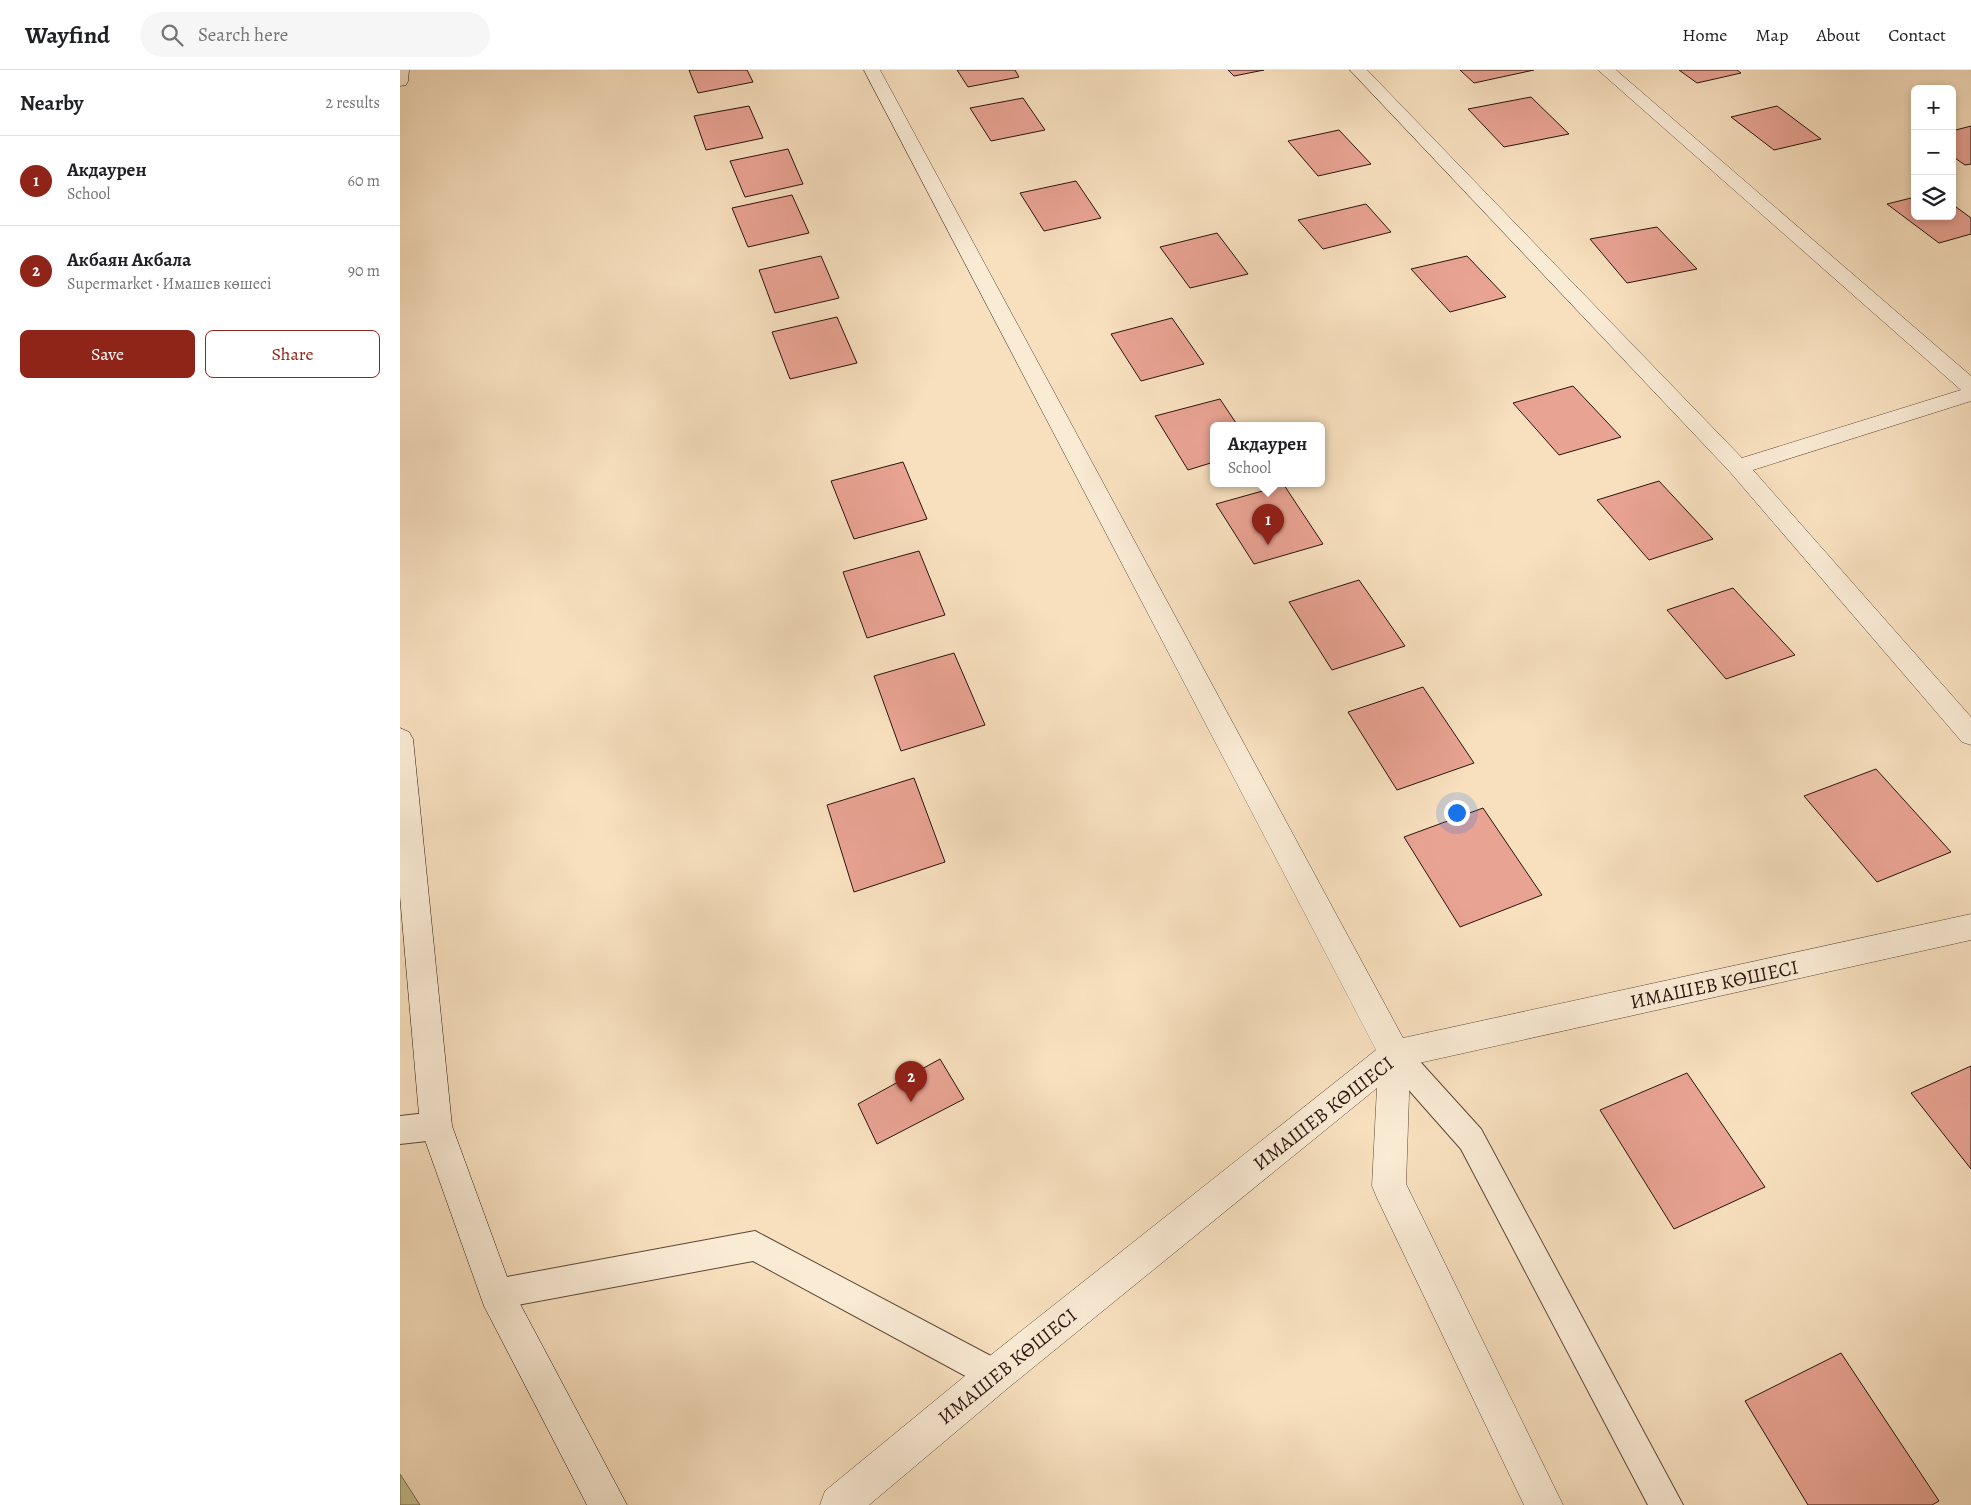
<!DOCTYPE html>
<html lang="en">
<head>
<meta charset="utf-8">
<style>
  body { margin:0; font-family:Alegreya,serif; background:#f6f6f6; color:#202124 }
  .controls { position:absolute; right:15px; top:15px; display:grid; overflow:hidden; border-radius:8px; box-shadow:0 2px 8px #0003 }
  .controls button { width:45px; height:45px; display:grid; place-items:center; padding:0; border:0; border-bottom:1px solid #e0e0e0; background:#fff; color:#202124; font:25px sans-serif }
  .you { position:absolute; left:1056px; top:742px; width:18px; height:18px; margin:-12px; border:4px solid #fff; border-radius:50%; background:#1a73e8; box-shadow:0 0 0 8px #1a73e833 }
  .badge { display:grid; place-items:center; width:32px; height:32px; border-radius:50%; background:#8f2418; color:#fff; font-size:16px; font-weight:700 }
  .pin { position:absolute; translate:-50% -41px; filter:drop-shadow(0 1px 2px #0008) }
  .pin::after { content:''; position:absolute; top:26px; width:18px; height:15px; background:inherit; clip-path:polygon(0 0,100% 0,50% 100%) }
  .popup { position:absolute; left:810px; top:352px; width:115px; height:65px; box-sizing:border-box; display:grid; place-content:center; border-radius:8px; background:#fff; filter:drop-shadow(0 1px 4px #0005); font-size:16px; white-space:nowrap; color:#757577 }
  .popup b { font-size:19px; color:#202124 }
  .popup::after { content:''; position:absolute; left:50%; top:100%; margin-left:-10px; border:10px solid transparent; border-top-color:#fff }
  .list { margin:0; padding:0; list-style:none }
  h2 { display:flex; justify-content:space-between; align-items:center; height:65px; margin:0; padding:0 20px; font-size:21px }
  h2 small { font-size:16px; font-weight:400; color:#757577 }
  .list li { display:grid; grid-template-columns:32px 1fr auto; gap:15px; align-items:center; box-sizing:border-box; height:90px; padding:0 20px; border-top:1px solid #e0e0e0 }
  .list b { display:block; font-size:19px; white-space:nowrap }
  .list p { margin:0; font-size:16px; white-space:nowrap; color:#757577 }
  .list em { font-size:16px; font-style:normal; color:#757577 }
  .actions { display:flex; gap:10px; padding:15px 20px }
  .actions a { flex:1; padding:11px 0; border:1px solid #8f2418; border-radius:8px; text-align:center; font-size:18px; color:#8f2418 }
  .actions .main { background:#8f2418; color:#fff }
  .icon { flex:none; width:28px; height:28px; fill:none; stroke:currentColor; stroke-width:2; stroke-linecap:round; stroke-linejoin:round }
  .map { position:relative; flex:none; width:1571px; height:1435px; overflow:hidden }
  header { display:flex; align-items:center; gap:30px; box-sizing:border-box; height:70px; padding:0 25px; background:#fff; border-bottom:1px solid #e0e0e0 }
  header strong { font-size:24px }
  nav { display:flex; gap:28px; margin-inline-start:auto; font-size:18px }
  .search { width:350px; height:45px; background:#f6f6f6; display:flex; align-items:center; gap:12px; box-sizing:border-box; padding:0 18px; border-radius:28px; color:#757577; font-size:19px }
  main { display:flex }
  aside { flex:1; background:#fff }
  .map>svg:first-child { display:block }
  .green { fill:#c4c08d; stroke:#766a4c }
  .building { fill:#e9a393; stroke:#29140c }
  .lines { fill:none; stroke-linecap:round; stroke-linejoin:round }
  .lane-casing { stroke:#5d4739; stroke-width:2 }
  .street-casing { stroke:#5d4739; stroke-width:1 }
  .secondary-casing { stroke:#29140c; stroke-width:1 }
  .lane { fill:#faebd5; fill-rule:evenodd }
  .street { fill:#faebd5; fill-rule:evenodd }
  .secondary { fill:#faebd5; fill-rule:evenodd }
  .labels { text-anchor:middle; stroke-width:4; stroke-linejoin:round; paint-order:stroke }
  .street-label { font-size:20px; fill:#29140c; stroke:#faebd5 }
</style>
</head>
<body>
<header>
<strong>Wayfind</strong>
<div class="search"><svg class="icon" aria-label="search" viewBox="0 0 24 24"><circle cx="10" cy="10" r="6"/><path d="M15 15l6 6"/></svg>Search here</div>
<nav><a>Home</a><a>Map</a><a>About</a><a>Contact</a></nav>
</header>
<main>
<aside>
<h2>Nearby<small>2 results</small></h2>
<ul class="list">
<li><span class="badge">1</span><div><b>Акдаурен</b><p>School</p></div><em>60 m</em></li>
<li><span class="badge">2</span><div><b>Акбаян Акбала</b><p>Supermarket · Имашев көшесі</p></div><em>90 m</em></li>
</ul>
<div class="actions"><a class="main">Save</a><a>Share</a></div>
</aside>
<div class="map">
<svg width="1571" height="1435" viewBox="0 0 1571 1435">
  <rect width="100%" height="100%" fill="#f8e0bf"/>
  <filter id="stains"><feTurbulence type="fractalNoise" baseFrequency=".004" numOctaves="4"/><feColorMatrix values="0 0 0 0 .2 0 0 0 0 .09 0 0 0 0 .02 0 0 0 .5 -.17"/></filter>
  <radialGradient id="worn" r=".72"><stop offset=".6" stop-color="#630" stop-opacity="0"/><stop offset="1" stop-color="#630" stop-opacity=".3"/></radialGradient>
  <path class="green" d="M0,1404L20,1435H0Z"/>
  <path class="building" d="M289,0H347L353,12L298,23Z
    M557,0H615L619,7L568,17Z
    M828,0H864L834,6Z
    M1060,0H1134L1074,13Z
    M1279,0H1337L1341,3L1297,13Z
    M1131,27L1169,64L1104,77L1068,39Z
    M623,28L645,60L591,71L570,38Z
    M349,36L363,68L306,80L294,46Z
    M1377,36L1421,69L1374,80L1331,47Z
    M1571,56V94L1565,95L1552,86V61Z
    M939,60L971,94L918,106L888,71Z
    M388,79L403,114L345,127L330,91Z
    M676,111L701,148L644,161L620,123Z
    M392,125L409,163L348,177L332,138Z
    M1515,127V146H1552V134L1571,148V164L1539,173L1487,134Z
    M966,134L991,162L923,179L898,150Z
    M1257,157L1297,199L1227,213L1190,169Z
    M817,163L848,204L790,218L760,177Z
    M421,186L439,228L375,243L359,200Z
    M1067,186L1106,227L1050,242L1011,199Z
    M437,247L457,293L390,309L372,262Z
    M772,248L804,294L741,311L711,264Z
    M1173,316L1221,367L1159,385L1113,333Z
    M820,329L838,356H814V392L788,400L755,346Z
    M503,392L527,449L454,469L431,411Z
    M1259,411L1313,469L1249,490L1197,430Z
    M884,415L923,474L854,494L816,434Z
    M519,481L545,545L467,568L443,502Z
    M959,510L1005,576L932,600L889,532Z
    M1333,518L1395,585L1326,609L1267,540Z
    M554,583L585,655L501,681L474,606Z
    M1023,617L1074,693L997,720L948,642Z
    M1476,699L1551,782L1477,812L1404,726Z
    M514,708L545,792L454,822L427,735Z
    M1083,738L1142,825L1060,857L1004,767Z
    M540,989L564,1029L477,1074L458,1034Z
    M1571,996V1099L1511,1023Z
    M1287,1003L1365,1117L1274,1159L1200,1040Z
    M1441,1283L1539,1431L1532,1435H1408L1345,1331Z"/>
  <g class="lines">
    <g class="lane-casing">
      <path id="lane" d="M995,971L1005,975L1081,1059L1283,1435H1248L1061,1079L985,993L981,984L985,975Z
        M36,1042L46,1046L50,1056L46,1066L36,1070L0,1074V1046Z
        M355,1161L606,1294L611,1305L606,1316L595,1321L584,1316L353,1191L96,1239L85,1235L81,1224L85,1213L96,1209Z"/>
    </g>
    <g class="street-casing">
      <path id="street" d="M464,0H480L1003,968L1571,844V870L1010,995L1006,1114L1163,1435H1124L977,1128L972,1116L977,1018L608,1318L469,1435H420L425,1421L582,1292L976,980Z
        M950,0H967L1342,388L1561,320L1198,0H1216L1571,306V331L1353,400L1571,647V675L1562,672L1330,402Z"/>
    </g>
    <g class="secondary-casing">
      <path id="secondary" d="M0,0H9L8,11L6,15L0,16Z
        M0,658L9,662L13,669L52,1056L110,1215L227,1435H187L84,1236L20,1056L0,826Z"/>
    </g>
    <use href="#lane" class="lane"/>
    <use href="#street" class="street"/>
    <use href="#secondary" class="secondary"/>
  </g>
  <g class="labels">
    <g class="street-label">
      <text transform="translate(1314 914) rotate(-12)" y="7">ИМАШЕВ КӨШЕСІ</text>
      <text transform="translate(923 1043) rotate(-38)" y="7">ИМАШЕВ КӨШЕСІ</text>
      <text transform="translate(607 1296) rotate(-39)" y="7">ИМАШЕВ КӨШЕСІ</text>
    </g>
  </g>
  <rect width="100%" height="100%" filter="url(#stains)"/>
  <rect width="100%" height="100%" fill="url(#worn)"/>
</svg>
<div class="controls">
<button>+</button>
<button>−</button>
<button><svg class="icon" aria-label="layers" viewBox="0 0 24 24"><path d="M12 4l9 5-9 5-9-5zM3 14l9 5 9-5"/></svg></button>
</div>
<div class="you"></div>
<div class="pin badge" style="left:868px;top:475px">1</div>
<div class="popup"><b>Акдаурен</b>School</div>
<div class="pin badge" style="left:511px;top:1032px">2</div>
</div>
</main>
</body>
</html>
